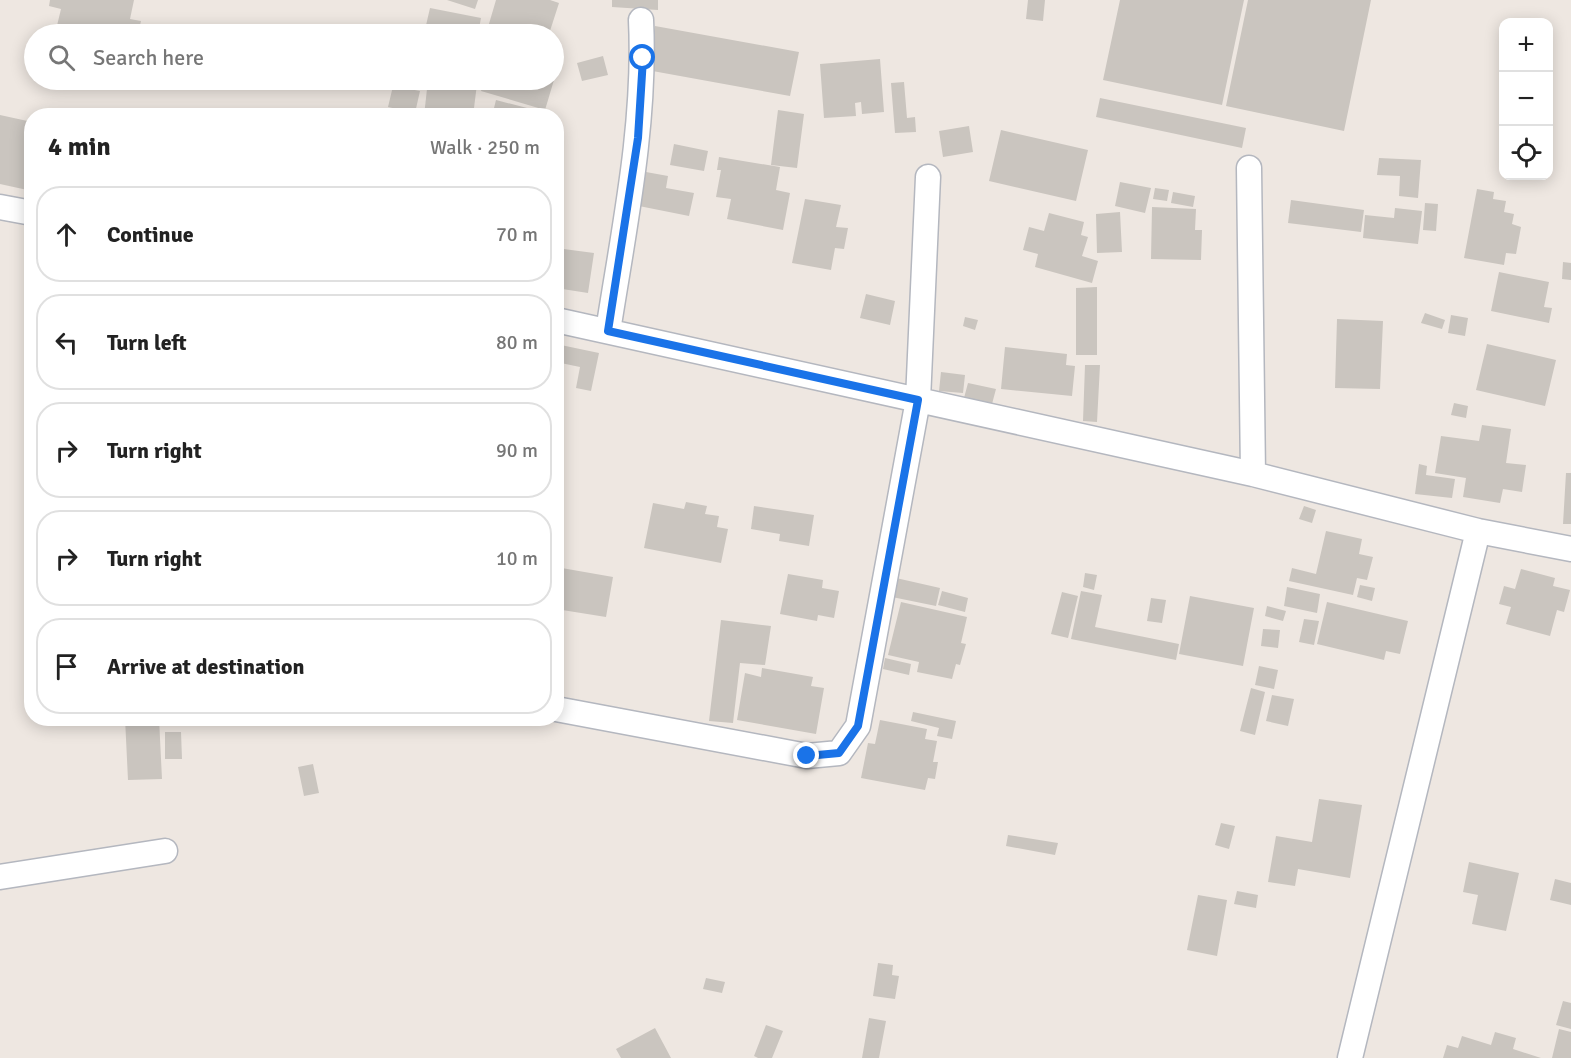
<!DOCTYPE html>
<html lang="en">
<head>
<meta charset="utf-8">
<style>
  body { margin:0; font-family:Signika,sans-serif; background:#f6f6f6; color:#222 }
  .controls { position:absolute; right:18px; top:18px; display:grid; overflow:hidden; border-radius:12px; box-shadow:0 3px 15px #0003 }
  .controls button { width:54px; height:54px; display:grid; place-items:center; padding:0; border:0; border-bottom:2px solid #e0e0e0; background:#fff; color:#222; font:30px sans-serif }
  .stop { position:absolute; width:18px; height:18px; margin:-14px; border:4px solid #1a73e8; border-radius:50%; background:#fff }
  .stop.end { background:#1a73e8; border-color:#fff; box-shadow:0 2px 6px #0008 }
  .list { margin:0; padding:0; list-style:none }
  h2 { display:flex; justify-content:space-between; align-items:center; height:78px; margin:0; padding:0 24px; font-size:26px }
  h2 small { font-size:20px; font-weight:400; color:#767676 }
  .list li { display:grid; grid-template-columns:39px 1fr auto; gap:18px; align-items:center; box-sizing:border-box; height:96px; margin:0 12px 12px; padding:0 12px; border:2px solid #e0e0e0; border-radius:24px }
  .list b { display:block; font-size:22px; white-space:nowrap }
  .list em { font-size:20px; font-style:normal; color:#767676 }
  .icon { flex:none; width:33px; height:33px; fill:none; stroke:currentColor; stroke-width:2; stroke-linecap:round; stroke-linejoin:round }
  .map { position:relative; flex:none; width:1571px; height:1058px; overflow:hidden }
  .search { position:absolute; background:#fff; box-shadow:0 3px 15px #0003; left:24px; top:24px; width:540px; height:66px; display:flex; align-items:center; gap:15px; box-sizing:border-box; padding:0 21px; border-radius:33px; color:#767676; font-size:22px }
  .panel { position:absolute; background:#fff; box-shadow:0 3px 15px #0003; left:24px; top:108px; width:540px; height:618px; border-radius:24px }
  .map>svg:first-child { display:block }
  .building { fill:#cac5bf }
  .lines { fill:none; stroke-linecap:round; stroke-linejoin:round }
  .street-casing { stroke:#b4b7bf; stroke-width:27 }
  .street { stroke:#fff; stroke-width:24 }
  .route { stroke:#1a73e8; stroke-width:8 }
</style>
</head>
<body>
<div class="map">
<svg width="1571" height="1058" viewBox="0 0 1571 1058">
  <rect width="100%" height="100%" fill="#eee7e1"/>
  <path class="building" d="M50,0H134L130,19L141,21L138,34H55L61,9L49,6Z
    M447,0H478L475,9Z
    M496,0H550L559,3L549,34H486Z
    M612,0H658V10L612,7Z
    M1028,0H1045L1043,21L1026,19Z
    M1120,0H1244L1222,105L1103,80Z
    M1248,0H1371L1344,131L1226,106Z
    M430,8L481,18L478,34H424Z
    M655,26L799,52L790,96L647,70Z
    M554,52L561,54L554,79Z
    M603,56L608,75L582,81L577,63Z
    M880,59L884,112L862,114L861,102L855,103L856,116L824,118L820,64Z
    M428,80H458V82L477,84L473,116H424Z
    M484,80H554L545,110L481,91Z
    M904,82L907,118L915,117L916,132L895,133L891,83Z
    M393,86L420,91L415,113L388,107Z
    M1100,98L1246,128L1242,148L1096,117Z
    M496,100L546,113L545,116H492Z
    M778,110L804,114L797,168L771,165Z
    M0,115L32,122V191L0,184Z
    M969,126L973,152L943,157L939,131Z
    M1001,130L1088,150L1076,201L989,181Z
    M674,144L708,151L704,171L670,165Z
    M719,157L780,167L776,190L790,193L783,230L727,219L731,199L716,197L721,170H717Z
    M1379,158L1421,160L1418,198L1399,196L1400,176L1377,175Z
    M646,172L668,176L666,188L694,193L689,216L639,206Z
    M1120,182L1151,188L1145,213L1115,206Z
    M1155,188L1169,190L1167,201L1153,199Z
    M1477,189L1494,192L1493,199L1506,201L1504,212L1514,214L1512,224L1521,227L1516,254L1506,253L1504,265L1464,258Z
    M1173,192L1195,196L1193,207L1171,203Z
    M805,199L841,205L836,227L848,228L844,249L835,248L831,270L792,263Z
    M1291,200L1364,210L1361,232L1288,223Z
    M1425,203L1438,204L1436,231L1423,230Z
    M1152,207L1196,209L1195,230H1202L1201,260L1151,259Z
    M1395,208L1422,211L1418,244L1363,238L1365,215L1394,218Z
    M1120,212L1122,252L1097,253L1096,214Z
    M1049,213L1084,222L1081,235L1088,237L1082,256L1098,261L1092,283L1035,267L1038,254L1023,250L1029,227L1044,231Z
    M556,248L594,253L588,293L556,288Z
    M1563,262L1571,263V280L1562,279Z
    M1499,272L1549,282L1544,307L1552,308L1549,323L1491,311Z
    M1097,287V355H1076V288Z
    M866,294L895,301L890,325L860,318Z
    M1425,313L1445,320L1442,329L1421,323Z
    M1451,315L1468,318L1465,336L1448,333Z
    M965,317L978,320L975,330L963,326Z
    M1337,319L1383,321L1380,389L1335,388Z
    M556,344L599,353L591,391L576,388L580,367L556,362Z
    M1487,344L1556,360L1545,406L1476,390Z
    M1005,347L1067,354L1066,365L1075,366L1072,396L1001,389Z
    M1085,365H1100L1097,422L1083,421Z
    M941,372L965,375L963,393L939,391Z
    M968,383L996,389L992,404L964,398Z
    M1454,403L1468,406L1466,418L1451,415Z
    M1482,425L1511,429L1506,463L1526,465L1522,492L1503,489L1500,503L1463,497L1466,478L1435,473L1441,436L1479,441Z
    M1419,464L1427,466L1426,475L1455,479L1452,498L1415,494Z
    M1566,473H1571V524H1563Z
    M686,502L707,506L705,514L719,516L717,527L728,529L721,563L644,548L653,503L684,509Z
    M754,506L814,515L809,546L779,541L780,534L751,529Z
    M1304,506L1316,510L1312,523L1299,519Z
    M1326,531L1362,539L1359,554L1373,557L1367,580L1357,578L1353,595L1289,581L1292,568L1316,574Z
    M556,567L613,577L606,617L556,609Z
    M1521,569L1555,578L1553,586L1570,590L1564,612L1557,610L1550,636L1506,624L1511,607L1499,604L1504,586L1515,589Z
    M1085,573L1097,575L1094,590L1083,587Z
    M788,574L823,580L822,588L839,591L834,618L818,615L817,621L780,614Z
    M896,578L940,588L936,606L892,597Z
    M1360,585L1375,588L1372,601L1357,597Z
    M1287,587L1320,594L1317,613L1284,606Z
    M942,591L968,598L965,612L938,605Z
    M1081,591L1102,595L1095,627L1179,644L1176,660L1071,639Z
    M1062,592L1078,596L1068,638L1051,634Z
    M1190,596L1254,608L1243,666L1179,654Z
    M1151,598L1166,600L1162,623L1147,621Z
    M901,602L967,617L961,643L966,644L960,665L956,664L952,679L917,672L919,662L888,655Z
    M1327,602L1408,621L1400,654L1386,651L1384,660L1317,644Z
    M1267,606L1286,611L1283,621L1265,616Z
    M1304,619L1319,621L1314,645L1299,642Z
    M721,620L771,626L765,665L740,663L733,723L709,721Z
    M1263,629L1280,630L1278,648L1261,646Z
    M885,658L911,664L909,675L883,669Z
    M1259,666L1278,670L1274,689L1255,685Z
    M762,668L813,677L811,686L824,688L816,734L737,720L745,673L761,677Z
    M1251,688L1265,692L1255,735L1240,731Z
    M1272,695L1294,699L1288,726L1266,721Z
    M913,712L956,721L952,739L937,736L939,728L911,721Z
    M125,718H159L162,779L128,780Z
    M880,720L927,729L925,739L937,741L933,762H938L935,779L928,778L925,790L861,778L868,743L875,744Z
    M165,732H181L182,759H165Z
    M313,764L319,793L304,796L298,767Z
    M1319,799L1362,805L1350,878L1298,869L1295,886L1268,882L1276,836L1312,842Z
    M1221,823L1235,826L1229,849L1215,845Z
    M1008,835L1058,843L1055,855L1006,846Z
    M1469,862L1519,873L1506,931L1472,924L1478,895L1463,892Z
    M1555,879L1571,883V905L1550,900Z
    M1237,891L1258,895L1256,908L1234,904Z
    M1198,895L1227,900L1217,956L1187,950Z
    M878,963L893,965L892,975L899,976L895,999L873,996Z
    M706,978L725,982L722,993L703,989Z
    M1563,1001L1571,1003V1029L1556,1025Z
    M869,1018L886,1021L879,1058H862Z
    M766,1025L783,1031L772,1058H758L754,1056Z
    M655,1028L671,1058H621L616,1049Z
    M1559,1029L1571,1032V1058H1552Z
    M1495,1032L1516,1038L1513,1049L1541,1058H1443L1447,1045L1458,1048L1462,1036L1491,1045Z"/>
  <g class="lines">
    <g class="street-casing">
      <path id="street" d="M1249,168L1253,474
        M0,207L32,213
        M556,320L1253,474L1478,531L1571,549
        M608,331C624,228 646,124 641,20
        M556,709L807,756L839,753L858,726L918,400L928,177
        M0,877L165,851
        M1350,1058L1478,531"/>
    </g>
    <use href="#street" class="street"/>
  </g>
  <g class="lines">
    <path class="route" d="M643,58L638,138L608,331L918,400L858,726L839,753L807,756"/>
  </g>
</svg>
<div class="controls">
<button>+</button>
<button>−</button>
<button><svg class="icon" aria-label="locate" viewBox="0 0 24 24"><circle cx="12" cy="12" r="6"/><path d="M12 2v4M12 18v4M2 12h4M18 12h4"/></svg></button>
</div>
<div class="stop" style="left:643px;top:58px"></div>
<div class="stop end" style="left:807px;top:756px"></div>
<div class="search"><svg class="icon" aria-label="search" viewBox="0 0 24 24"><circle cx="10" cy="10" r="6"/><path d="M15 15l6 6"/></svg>Search here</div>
<section class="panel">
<h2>4 min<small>Walk · 250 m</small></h2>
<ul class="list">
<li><svg class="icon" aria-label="ahead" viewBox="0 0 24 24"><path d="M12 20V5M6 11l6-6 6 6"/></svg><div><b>Continue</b></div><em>70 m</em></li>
<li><svg class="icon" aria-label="left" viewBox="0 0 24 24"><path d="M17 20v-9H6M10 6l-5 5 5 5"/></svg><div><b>Turn left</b></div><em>80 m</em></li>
<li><svg class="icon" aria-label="right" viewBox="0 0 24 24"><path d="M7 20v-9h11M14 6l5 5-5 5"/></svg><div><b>Turn right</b></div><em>90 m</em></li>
<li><svg class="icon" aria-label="right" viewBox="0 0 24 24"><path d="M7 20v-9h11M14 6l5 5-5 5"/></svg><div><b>Turn right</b></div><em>10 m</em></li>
<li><svg class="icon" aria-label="arrive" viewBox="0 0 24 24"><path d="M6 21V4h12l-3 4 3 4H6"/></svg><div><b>Arrive at destination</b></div></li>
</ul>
</section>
</div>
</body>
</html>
